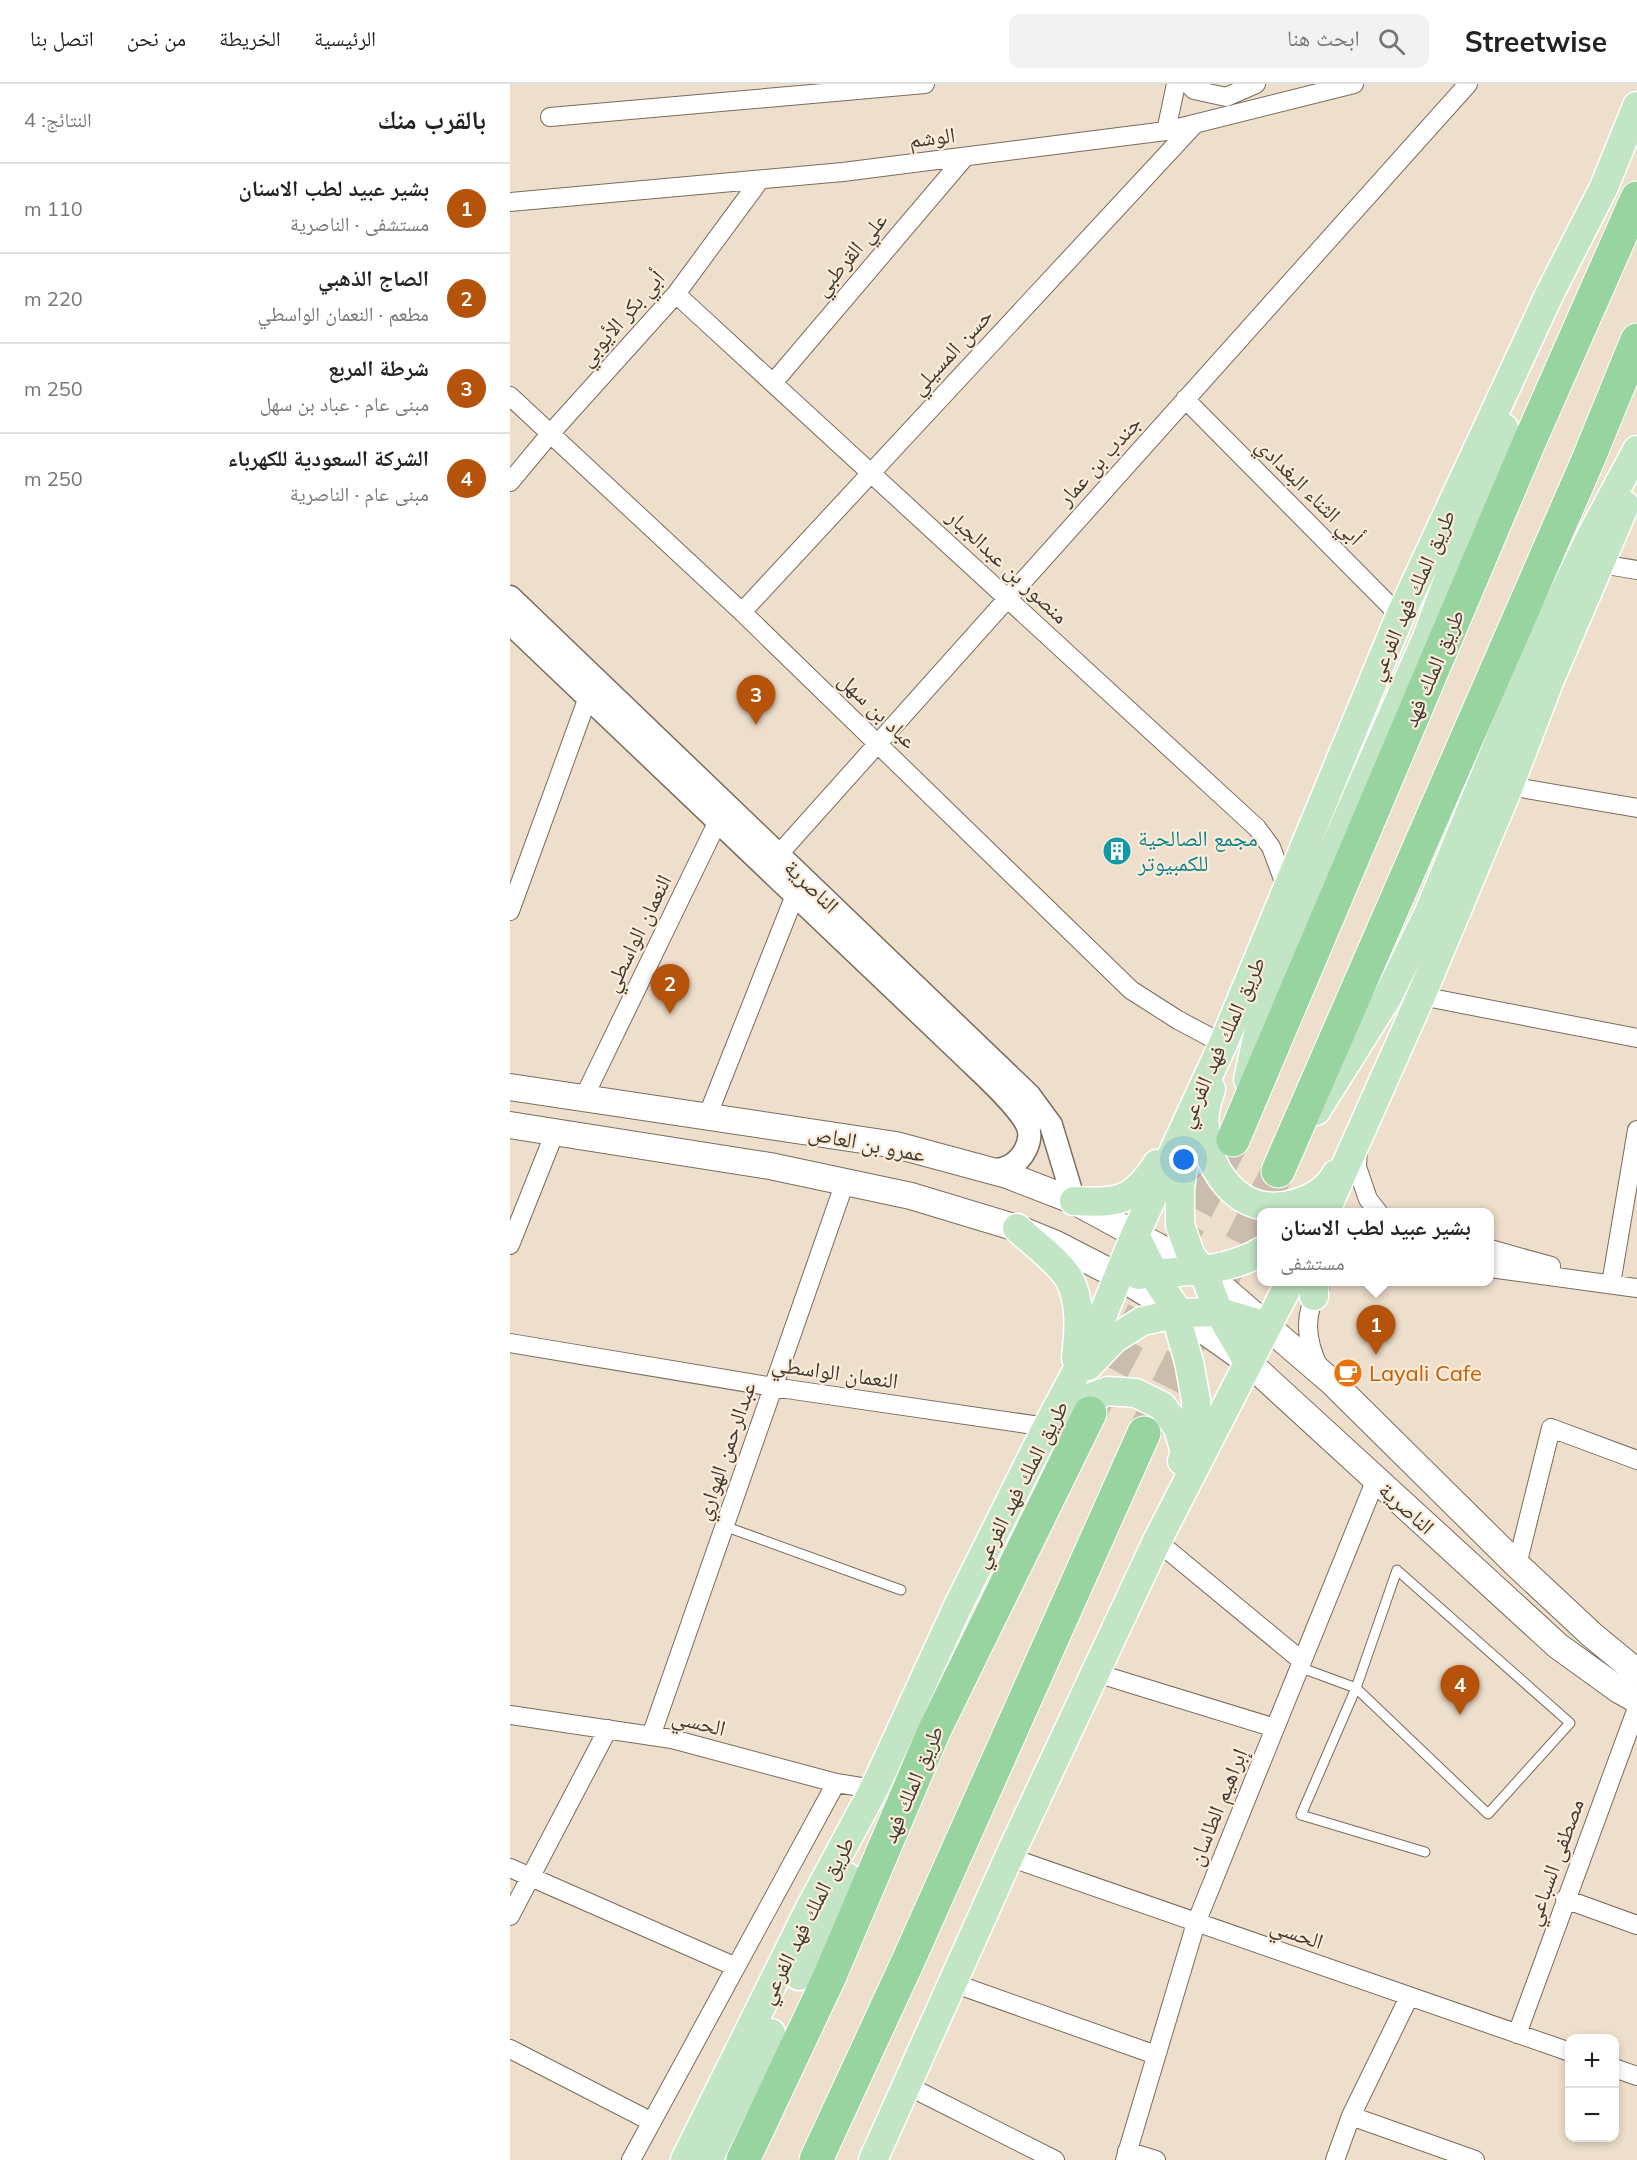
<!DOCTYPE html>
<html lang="ar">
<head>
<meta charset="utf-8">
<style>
  body { margin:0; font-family:Mulish,"Noto Naskh Arabic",sans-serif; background:#f2f2f2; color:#222; direction:rtl }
  .controls { position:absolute; right:18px; bottom:18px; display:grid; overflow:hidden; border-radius:12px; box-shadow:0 3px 9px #0003 }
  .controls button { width:54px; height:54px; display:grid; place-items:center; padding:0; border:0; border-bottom:2px solid #e0e0e0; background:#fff; color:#222; font:30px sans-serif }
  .you { position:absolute; left:674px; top:1076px; width:21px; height:21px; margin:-15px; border:4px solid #fff; border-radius:50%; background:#1a73e8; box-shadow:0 0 0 9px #1a73e833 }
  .badge { display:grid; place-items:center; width:39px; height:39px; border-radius:50%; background:#b45309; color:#fff; font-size:20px; font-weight:700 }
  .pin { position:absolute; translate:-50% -50px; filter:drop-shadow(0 2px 3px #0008) }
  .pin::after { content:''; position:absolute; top:32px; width:21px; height:18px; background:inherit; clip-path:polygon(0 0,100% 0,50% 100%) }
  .popup { position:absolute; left:747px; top:1124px; width:237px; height:78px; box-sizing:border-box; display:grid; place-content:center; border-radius:12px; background:#fff; filter:drop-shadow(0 2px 4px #0005); font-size:20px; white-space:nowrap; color:#767676 }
  .popup b { font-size:22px; color:#222 }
  .popup::after { content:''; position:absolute; left:50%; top:100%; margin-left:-12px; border:12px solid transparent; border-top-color:#fff }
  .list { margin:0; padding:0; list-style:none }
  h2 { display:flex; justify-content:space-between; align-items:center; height:78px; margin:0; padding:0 24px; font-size:26px }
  h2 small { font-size:20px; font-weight:400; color:#767676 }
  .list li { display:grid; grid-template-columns:39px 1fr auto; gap:18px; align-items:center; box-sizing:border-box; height:90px; padding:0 24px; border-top:2px solid #e0e0e0 }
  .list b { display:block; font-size:22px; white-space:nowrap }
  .list p { margin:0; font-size:20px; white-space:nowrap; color:#767676 }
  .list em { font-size:20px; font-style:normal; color:#767676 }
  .icon { flex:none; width:33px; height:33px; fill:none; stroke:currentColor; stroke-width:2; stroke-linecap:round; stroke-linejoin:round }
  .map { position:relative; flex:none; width:1127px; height:2076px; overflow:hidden; direction:ltr }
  header { display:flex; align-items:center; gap:36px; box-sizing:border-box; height:84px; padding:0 30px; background:#fff; border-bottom:2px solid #e0e0e0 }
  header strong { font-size:28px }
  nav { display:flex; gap:33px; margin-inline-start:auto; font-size:21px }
  .search { width:420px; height:54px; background:#f2f2f2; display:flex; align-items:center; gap:15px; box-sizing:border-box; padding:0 21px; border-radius:12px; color:#767676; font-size:22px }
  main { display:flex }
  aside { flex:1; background:#fff }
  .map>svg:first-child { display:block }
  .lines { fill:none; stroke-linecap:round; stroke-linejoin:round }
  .motorway-tunnel { stroke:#cbbdad; stroke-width:33; stroke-dasharray:33 16; stroke-linecap:butt }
  .service-casing { stroke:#7a6c5d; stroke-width:11 }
  .minor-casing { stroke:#7a6c5d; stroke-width:20 }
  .tertiary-casing { stroke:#7a6c5d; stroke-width:25 }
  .secondary-casing { stroke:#7a6c5d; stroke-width:28 }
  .primary-casing { stroke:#fff; stroke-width:31 }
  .motorway-casing { stroke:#fff; stroke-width:35 }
  .service { stroke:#fff; stroke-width:9 }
  .minor { stroke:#fff; stroke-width:18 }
  .tertiary { stroke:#fff; stroke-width:22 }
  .secondary { stroke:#fff; stroke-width:26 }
  .primary { stroke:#c1e5c5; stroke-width:28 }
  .motorway { stroke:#98d49f; stroke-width:33 }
  .labels { text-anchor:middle; stroke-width:4.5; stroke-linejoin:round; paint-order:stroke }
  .street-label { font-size:22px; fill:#403a33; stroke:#fbebd9 }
  .culture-label { font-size:22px; fill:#0d838f; stroke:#fbebd9; text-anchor:start }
  .food-label { font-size:22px; fill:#c56008; stroke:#fbebd9; text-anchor:start }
</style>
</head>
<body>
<header>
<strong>Streetwise</strong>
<div class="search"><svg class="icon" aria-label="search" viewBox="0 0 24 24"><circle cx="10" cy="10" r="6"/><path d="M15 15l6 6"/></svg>ابحث هنا</div>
<nav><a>الرئيسية</a><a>الخريطة</a><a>من نحن</a><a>اتصل بنا</a></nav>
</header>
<main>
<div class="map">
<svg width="1127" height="2076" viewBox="0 0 1127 2076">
  <rect width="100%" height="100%" fill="#eedecc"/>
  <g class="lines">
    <path class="motorway-tunnel" d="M664,1169L721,1060
      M708,1203L768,1087
      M580,1329L633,1228
      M635,1347L686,1246"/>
    <g class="service-casing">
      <path id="service" d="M214,1442L391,1506
        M887,1486L1060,1639L978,1730L846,1604Z
        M789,1583L846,1604L791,1731L915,1768"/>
    </g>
    <g class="minor-casing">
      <path id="minor" d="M678,0L684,6L716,13L746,0
        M40,33L415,0
        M656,47L666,0
        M0,118L333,88L656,47L844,0
        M166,210L747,744L761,763L776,803
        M263,299L455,73
        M0,312L232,528L621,906L668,936L713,960
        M675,315L890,532
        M0,398L40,350L166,210L250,96
        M1091,480L1127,486
        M232,528L685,40
        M999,702L1127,724
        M260,780L958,0
        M0,827L78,613
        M911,912L1127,954
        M74,1013L208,737
        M197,1033L285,811
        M848,1063L847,1083L858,1115L868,1128
        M0,1161L45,1048
        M980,1165L1041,1182
        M980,1184L1127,1204
        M1101,1200L1127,1046
        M810,1204C792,1230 796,1258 810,1285
        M0,1259L263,1303L537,1343
        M647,1457L792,1577
        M1007,1481L1041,1344L1127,1376
        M586,1589L765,1644
        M0,1631L162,1655L326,1699L364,1705
        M141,1652L335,1098
        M499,1773L1060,1968
        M0,1784L226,1883
        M1055,1815L1127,1841
        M0,1832L98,1645
        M443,1899L646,1971
        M1007,1950L1127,1624
        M0,1965L142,2038
        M1104,1984L1127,1992
        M396,2001L545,2076
        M841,2032L965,2076
        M617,2067L646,2076
        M121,2076L326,1699
        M615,2076L686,1839L866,1395
        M825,2076L841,2032L899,1913"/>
    </g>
    <g class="tertiary-casing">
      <path id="tertiary" d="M0,513L519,1011L541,1041L564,1117
        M0,539L449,967C466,984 510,1022 518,1043C523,1057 513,1075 500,1082C495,1085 488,1086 482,1087"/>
    </g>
    <g class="secondary-casing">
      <path id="secondary" d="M0,1003L386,1061L497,1091L564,1117L693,1187L823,1299L1007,1481L1082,1551L1127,1588
        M0,1041L260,1082L401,1112L507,1144L546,1160L608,1192L669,1229L738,1278L1048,1562L1109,1606L1127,1616"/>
    </g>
    <g class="primary-casing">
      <path id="primary" d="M738,996L749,945L763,904L917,553L994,344
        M701,1005C699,1012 696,1020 695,1028C690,1081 728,1138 787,1119C803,1114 818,1105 826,1090
        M806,1027L877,914L919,828L1030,558L1081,452L1127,366
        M676,1060L670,1105V1141L681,1172L693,1187L709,1228L738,1278
        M564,1117C607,1119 622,1119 647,1080
        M815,1128L911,912L999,702L1041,593L1115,421
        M507,1144C522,1158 547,1176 558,1193C572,1217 569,1248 566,1274
        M625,1151L650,1201L669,1229V1243L679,1278L686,1316L687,1360L683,1373
        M628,1191C671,1186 714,1190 752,1167
        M804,1198V1212
        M578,1282L604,1255L632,1237L669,1229L709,1228L757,1242
        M550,1335L567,1318L598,1307L626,1309L652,1322L667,1342L675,1367L672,1377
        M289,1892L337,1793
        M175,2076L300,1824L364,1705L447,1524L537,1343L581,1260L625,1151L713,960L890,532L1040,209L1094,103L1127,22
        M198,2076L261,1949
        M363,2076L499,1773L647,1457L780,1198"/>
    </g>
    <g class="motorway-casing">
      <path id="motorway" d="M723,1056L1018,361L1127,114
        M768,1087L1078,376L1127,256
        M233,2076L319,1894L424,1647L580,1329
        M306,2076L399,1875L634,1349"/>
    </g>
    <use href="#service" class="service"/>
    <use href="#minor" class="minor"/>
    <use href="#tertiary" class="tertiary"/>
    <use href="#secondary" class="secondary"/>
    <use href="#primary" class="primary"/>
    <use href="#motorway" class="motorway"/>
  </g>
  <defs>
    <g id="building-disc" transform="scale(1.5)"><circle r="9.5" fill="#0f9aa8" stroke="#fbebd9"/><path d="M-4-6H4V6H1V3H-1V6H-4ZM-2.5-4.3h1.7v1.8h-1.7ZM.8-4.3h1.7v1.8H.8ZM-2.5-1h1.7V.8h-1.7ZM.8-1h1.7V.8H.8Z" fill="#fff"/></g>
    <g id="cafe-disc" transform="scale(1.5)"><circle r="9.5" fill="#e8710a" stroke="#fbebd9"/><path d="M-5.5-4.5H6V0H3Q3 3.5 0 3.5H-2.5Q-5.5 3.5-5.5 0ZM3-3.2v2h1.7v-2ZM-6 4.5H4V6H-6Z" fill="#fff"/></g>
  </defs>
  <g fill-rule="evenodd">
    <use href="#building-disc" x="607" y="767"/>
    <use href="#cafe-disc" x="838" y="1289"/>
  </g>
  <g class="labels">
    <g class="street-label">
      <text transform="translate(422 53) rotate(-7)" y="8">الوشم</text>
      <text transform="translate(340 170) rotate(-50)" y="8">علي القرطبي</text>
      <text transform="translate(111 234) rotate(-49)" y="8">أبي بكر الأيوبي</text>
      <text transform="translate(441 267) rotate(-47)" y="8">حسن المسيلي</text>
      <text transform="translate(589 376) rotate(-48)" y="8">جندب بن عمار</text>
      <text transform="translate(800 407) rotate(45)" y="8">أبي الثناء البغدادي</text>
      <text transform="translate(498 482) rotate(43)" y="8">منصور بن عبدالجبار</text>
      <text transform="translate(901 511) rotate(-66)" y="8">طريق الملك فهد الفرعي</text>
      <text transform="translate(923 584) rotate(-67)" y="8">طريق الملك فهد</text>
      <text transform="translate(368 626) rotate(44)" y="8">عباد بن سهل</text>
      <text transform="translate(302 802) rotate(44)" y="8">الناصرية</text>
      <text transform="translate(127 849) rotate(-64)" y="8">النعمان الواسطي</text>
      <text transform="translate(711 958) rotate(-66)" y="8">طريق الملك فهد الفرعي</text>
      <text transform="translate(357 1059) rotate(11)" y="8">عمرو بن العاص</text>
      <text transform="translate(325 1288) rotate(8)" y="8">النعمان الواسطي</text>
      <text transform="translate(215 1367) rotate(-71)" y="8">عبدالرحمن الهواري</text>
      <text transform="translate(510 1400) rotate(-63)" y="8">طريق الملك فهد الفرعي</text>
      <text transform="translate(897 1424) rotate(42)" y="8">الناصرية</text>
      <text transform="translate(189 1638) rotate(14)" y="8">الحسي</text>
      <text transform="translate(402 1700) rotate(-67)" y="8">طريق الملك فهد</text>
      <text transform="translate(707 1723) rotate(-68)" y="8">إبراهيم الطاسان</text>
      <text transform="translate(1044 1778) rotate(-70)" y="8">مصطفى السباعي</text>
      <text transform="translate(296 1836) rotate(-63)" y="8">طريق الملك فهد الفرعي</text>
      <text transform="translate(787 1849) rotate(19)" y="8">الحسي</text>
    </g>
    <g class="culture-label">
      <text x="628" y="762">مجمع الصالحية<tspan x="628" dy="25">للكمبيوتر</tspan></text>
    </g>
    <g class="food-label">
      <text x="859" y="1297">Layali Cafe</text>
    </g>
  </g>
</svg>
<div class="controls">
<button>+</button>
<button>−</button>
</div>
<div class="you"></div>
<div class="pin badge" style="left:866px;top:1271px">1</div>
<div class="popup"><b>بشير عبيد لطب الاسنان</b>مستشفى</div>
<div class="pin badge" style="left:160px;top:930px">2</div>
<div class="pin badge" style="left:246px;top:641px">3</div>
<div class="pin badge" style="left:950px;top:1631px">4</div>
</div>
<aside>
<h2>بالقرب منك<small>النتائج: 4</small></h2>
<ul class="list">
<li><span class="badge">1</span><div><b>بشير عبيد لطب الاسنان</b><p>مستشفى · الناصرية</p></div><em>110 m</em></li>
<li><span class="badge">2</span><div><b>الصاج الذهبي</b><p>مطعم · النعمان الواسطي</p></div><em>220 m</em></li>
<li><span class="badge">3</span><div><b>شرطة المربع</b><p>مبنى عام · عباد بن سهل</p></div><em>250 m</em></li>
<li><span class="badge">4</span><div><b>الشركة السعودية للكهرباء</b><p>مبنى عام · الناصرية</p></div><em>250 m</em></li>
</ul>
</aside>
</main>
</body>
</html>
